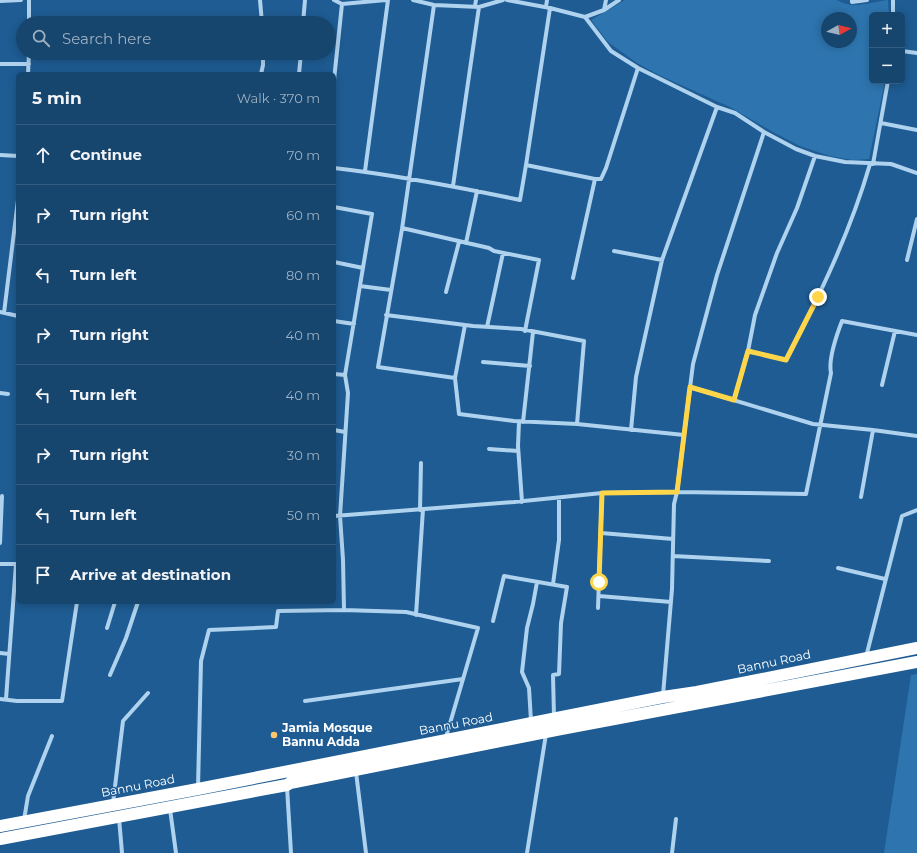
<!DOCTYPE html>
<html lang="en">
<head>
<meta charset="utf-8">
<style>
  body { margin:0; font-family:Montserrat,sans-serif; background:#1f4c73; color:#f1f3f6 }
  .controls { position:absolute; right:12px; top:12px; display:grid; overflow:hidden; border-radius:6px; box-shadow:0 2px 10px #0003 }
  .controls button { width:36px; height:36px; display:grid; place-items:center; padding:0; border:0; border-bottom:1px solid #355d81; background:#16456e; color:#f1f3f6; font:20px sans-serif }
  .compass { position:absolute; left:821px; top:12px; width:36px; height:36px; border-radius:50%; background:#16456e; box-shadow:0 2px 10px #0003; rotate:82deg }
  .stop { position:absolute; width:12px; height:12px; margin:-9px; border:3px solid #ffd54a; border-radius:50%; background:#fff }
  .stop.end { background:#ffd54a; border-color:#fff; box-shadow:0 1px 4px #0008 }
  .list { margin:0; padding:0; list-style:none }
  h2 { display:flex; justify-content:space-between; align-items:center; height:52px; margin:0; padding:0 16px; font-size:17px }
  h2 small { font-size:13px; font-weight:400; color:#9eb1c2 }
  .list li { display:grid; grid-template-columns:26px 1fr auto; gap:12px; align-items:center; box-sizing:border-box; height:60px; padding:0 16px; border-top:1px solid #355d81 }
  .list b { display:block; font-size:15px; white-space:nowrap }
  .list em { font-size:13px; font-style:normal; color:#9eb1c2 }
  .icon { flex:none; width:22px; height:22px; fill:none; stroke:currentColor; stroke-width:2; stroke-linecap:round; stroke-linejoin:round }
  .map { position:relative; flex:none; width:917px; height:853px; overflow:hidden }
  .search { position:absolute; background:#16456e; box-shadow:0 2px 10px #0003; left:16px; top:16px; width:320px; height:44px; display:flex; align-items:center; gap:10px; box-sizing:border-box; padding:0 14px; border-radius:22px; color:#9eb1c2; font-size:15px }
  .panel { position:absolute; background:#16456e; box-shadow:0 2px 10px #0003; left:16px; top:72px; width:320px; height:532px; border-radius:6px }
  .map>svg:first-child { display:block }
  .green { fill:#2e75af; fill-rule:evenodd }
  .lines { fill:none; stroke-linecap:round; stroke-linejoin:round }
  .street { stroke:#afd2ee; stroke-width:4 }
  .highway { stroke:#fff; stroke-width:12 }
  .route { stroke:#ffd54a; stroke-width:5 }
  .poi-dot { fill:#fdc66f; stroke:#1e5c93; stroke-width:1.5 }
  .labels { text-anchor:middle; stroke-width:3; stroke-linejoin:round; paint-order:stroke }
  .street-label { font-size:12px; fill:#fff; stroke:#1e5c93 }
  .poi-label { font-size:12px; font-weight:bold; fill:#fff; stroke:#1e5c93; text-anchor:start }
</style>
</head>
<body>
<div class="map">
<svg width="917" height="853" viewBox="0 0 917 853">
  <rect width="100%" height="100%" fill="#1e5c93"/>
  <path class="green" d="M625,0H837C851,10 872,2 888,0L889,15H872V81H885L869,159L853,160L830,156L800,146L773,132L730,107L659,75L637,63L608,42L591,20ZM827,18H851V42H827Z
    M917,674V853H884L911,675Z"/>
  <g class="lines">
    <path class="street" d="M29,0V23
      M260,0L262,23
      M334,0L342,4L386,0
      M413,0L434,5L479,7L503,0
      M507,0L550,8L585,17L604,10L619,0
      M852,0V2L867,0
      M0,1L21,0
      M475,6L476,0
      M546,7L547,0
      M604,10L606,0
      M893,15V0
      M585,17L611,51L638,68L717,107L735,113L764,132L796,149L815,156L845,162L891,164L917,173
      M303,23L305,0
      M902,51L917,53
      M0,64H29
      M28,74L29,53
      M261,74L263,65V53
      M299,74L301,53
      M334,80L342,4
      M881,123L917,130
      M0,155L18,156
      M873,164L888,81
      M526,165L595,179H601L606,168L638,68
      M334,168C396,175 458,187 520,200L526,165L550,8
      M365,171L388,0
      M453,186L479,7
      M334,207L372,214L345,375L348,393L340,516L343,560L344,610L406,612L478,628L446,737
      M402,228L489,248L494,251L539,260L525,331
      M466,243L477,191
      M614,251L662,260
      M907,260L917,219
      M334,262L363,268
      M573,278L595,179
      M360,286L391,290
      M446,292L459,242
      M0,312L18,316
      M4,313L18,200
      M386,315L473,326L521,329L584,341L577,424
      M334,321L354,324
      M487,327L503,253
      M748,351L786,360C819,297 850,233 870,164
      M483,362L530,366
      M334,374L345,375
      M455,378L465,325
      M882,385L895,331
      M690,387L813,424L873,430L917,436
      M0,393L8,394
      M734,400L748,351L755,315L777,253L797,208L815,156
      M519,422L518,446L522,502
      M523,422L533,332
      M334,430L345,432
      M631,430L636,377L662,260L717,107
      M684,435L693,364L717,275L764,132
      M489,449L518,451
      M861,497L873,430
      M420,510L421,463
      M334,516L514,502L602,493L677,492L684,435L577,424L514,421L459,414L455,378L378,367L402,229L434,5
      M601,533L673,539
      M0,543L2,496
      M673,556L769,561
      M0,564H18
      M838,568L885,579
      M553,584L559,540V498
      M599,596L671,602
      M598,608L602,493
      M416,615L423,509
      M493,621L504,576L567,587L561,623L559,674L553,675L554,717
      M107,628L115,602
      M0,653L9,654
      M866,657L902,516L917,510
      M110,675L126,638L138,602
      M663,695L672,589L674,504L677,492L806,494L831,373C828,359 837,334 842,321L917,335
      M0,699L17,701H62L77,602
      M6,699L16,564
      M305,701L463,679
      M531,721L529,688L522,672L527,628L533,604L537,582
      M356,772L366,853
      M287,787L291,853
      M198,788L201,661L209,630L276,627L278,611L344,610
      M113,803L123,721L148,693
      M170,809L176,853
      M119,818L122,853
      M24,820L28,796L52,736
      M527,853L546,734
      M672,853L676,819"/>
    <path class="highway" d="M0,826L198,789L663,697L697,692L917,648
      M0,839L287,785L290,783L561,729L917,662"/>
  </g>
  <g class="lines">
    <path class="route" d="M599,582L602,493L677,492L690,387L734,400L748,351L786,360L818,297"/>
  </g>
  <circle class="poi-dot" cx="274" cy="735" r="4"/>
  <g class="labels">
    <g class="street-label">
      <text transform="translate(774 662) rotate(-12)" y="4">Bannu Road</text>
      <text transform="translate(456 724) rotate(-11)" y="4">Bannu Road</text>
      <text transform="translate(138 786) rotate(-11)" y="4">Bannu Road</text>
    </g>
    <g class="poi-label">
      <text x="282" y="732">Jamia Mosque<tspan x="282" dy="14">Bannu Adda</tspan></text>
    </g>
  </g>
</svg>
<div class="controls">
<button>+</button>
<button>−</button>
</div>
<svg class="compass" viewBox="-18 -18 36 36"><path d="M0-13l5 13h-10z" fill="#e53935"/><path d="M0 13l5-13h-10z" fill="#9eb1c2"/></svg>
<div class="stop" style="left:599px;top:582px"></div>
<div class="stop end" style="left:818px;top:297px"></div>
<div class="search"><svg class="icon" aria-label="search" viewBox="0 0 24 24"><circle cx="10" cy="10" r="6"/><path d="M15 15l6 6"/></svg>Search here</div>
<section class="panel">
<h2>5 min<small>Walk · 370 m</small></h2>
<ul class="list">
<li><svg class="icon" aria-label="ahead" viewBox="0 0 24 24"><path d="M12 20V5M6 11l6-6 6 6"/></svg><div><b>Continue</b></div><em>70 m</em></li>
<li><svg class="icon" aria-label="right" viewBox="0 0 24 24"><path d="M7 20v-9h11M14 6l5 5-5 5"/></svg><div><b>Turn right</b></div><em>60 m</em></li>
<li><svg class="icon" aria-label="left" viewBox="0 0 24 24"><path d="M17 20v-9H6M10 6l-5 5 5 5"/></svg><div><b>Turn left</b></div><em>80 m</em></li>
<li><svg class="icon" aria-label="right" viewBox="0 0 24 24"><path d="M7 20v-9h11M14 6l5 5-5 5"/></svg><div><b>Turn right</b></div><em>40 m</em></li>
<li><svg class="icon" aria-label="left" viewBox="0 0 24 24"><path d="M17 20v-9H6M10 6l-5 5 5 5"/></svg><div><b>Turn left</b></div><em>40 m</em></li>
<li><svg class="icon" aria-label="right" viewBox="0 0 24 24"><path d="M7 20v-9h11M14 6l5 5-5 5"/></svg><div><b>Turn right</b></div><em>30 m</em></li>
<li><svg class="icon" aria-label="left" viewBox="0 0 24 24"><path d="M17 20v-9H6M10 6l-5 5 5 5"/></svg><div><b>Turn left</b></div><em>50 m</em></li>
<li><svg class="icon" aria-label="arrive" viewBox="0 0 24 24"><path d="M6 21V4h12l-3 4 3 4H6"/></svg><div><b>Arrive at destination</b></div></li>
</ul>
</section>
</div>
</body>
</html>
